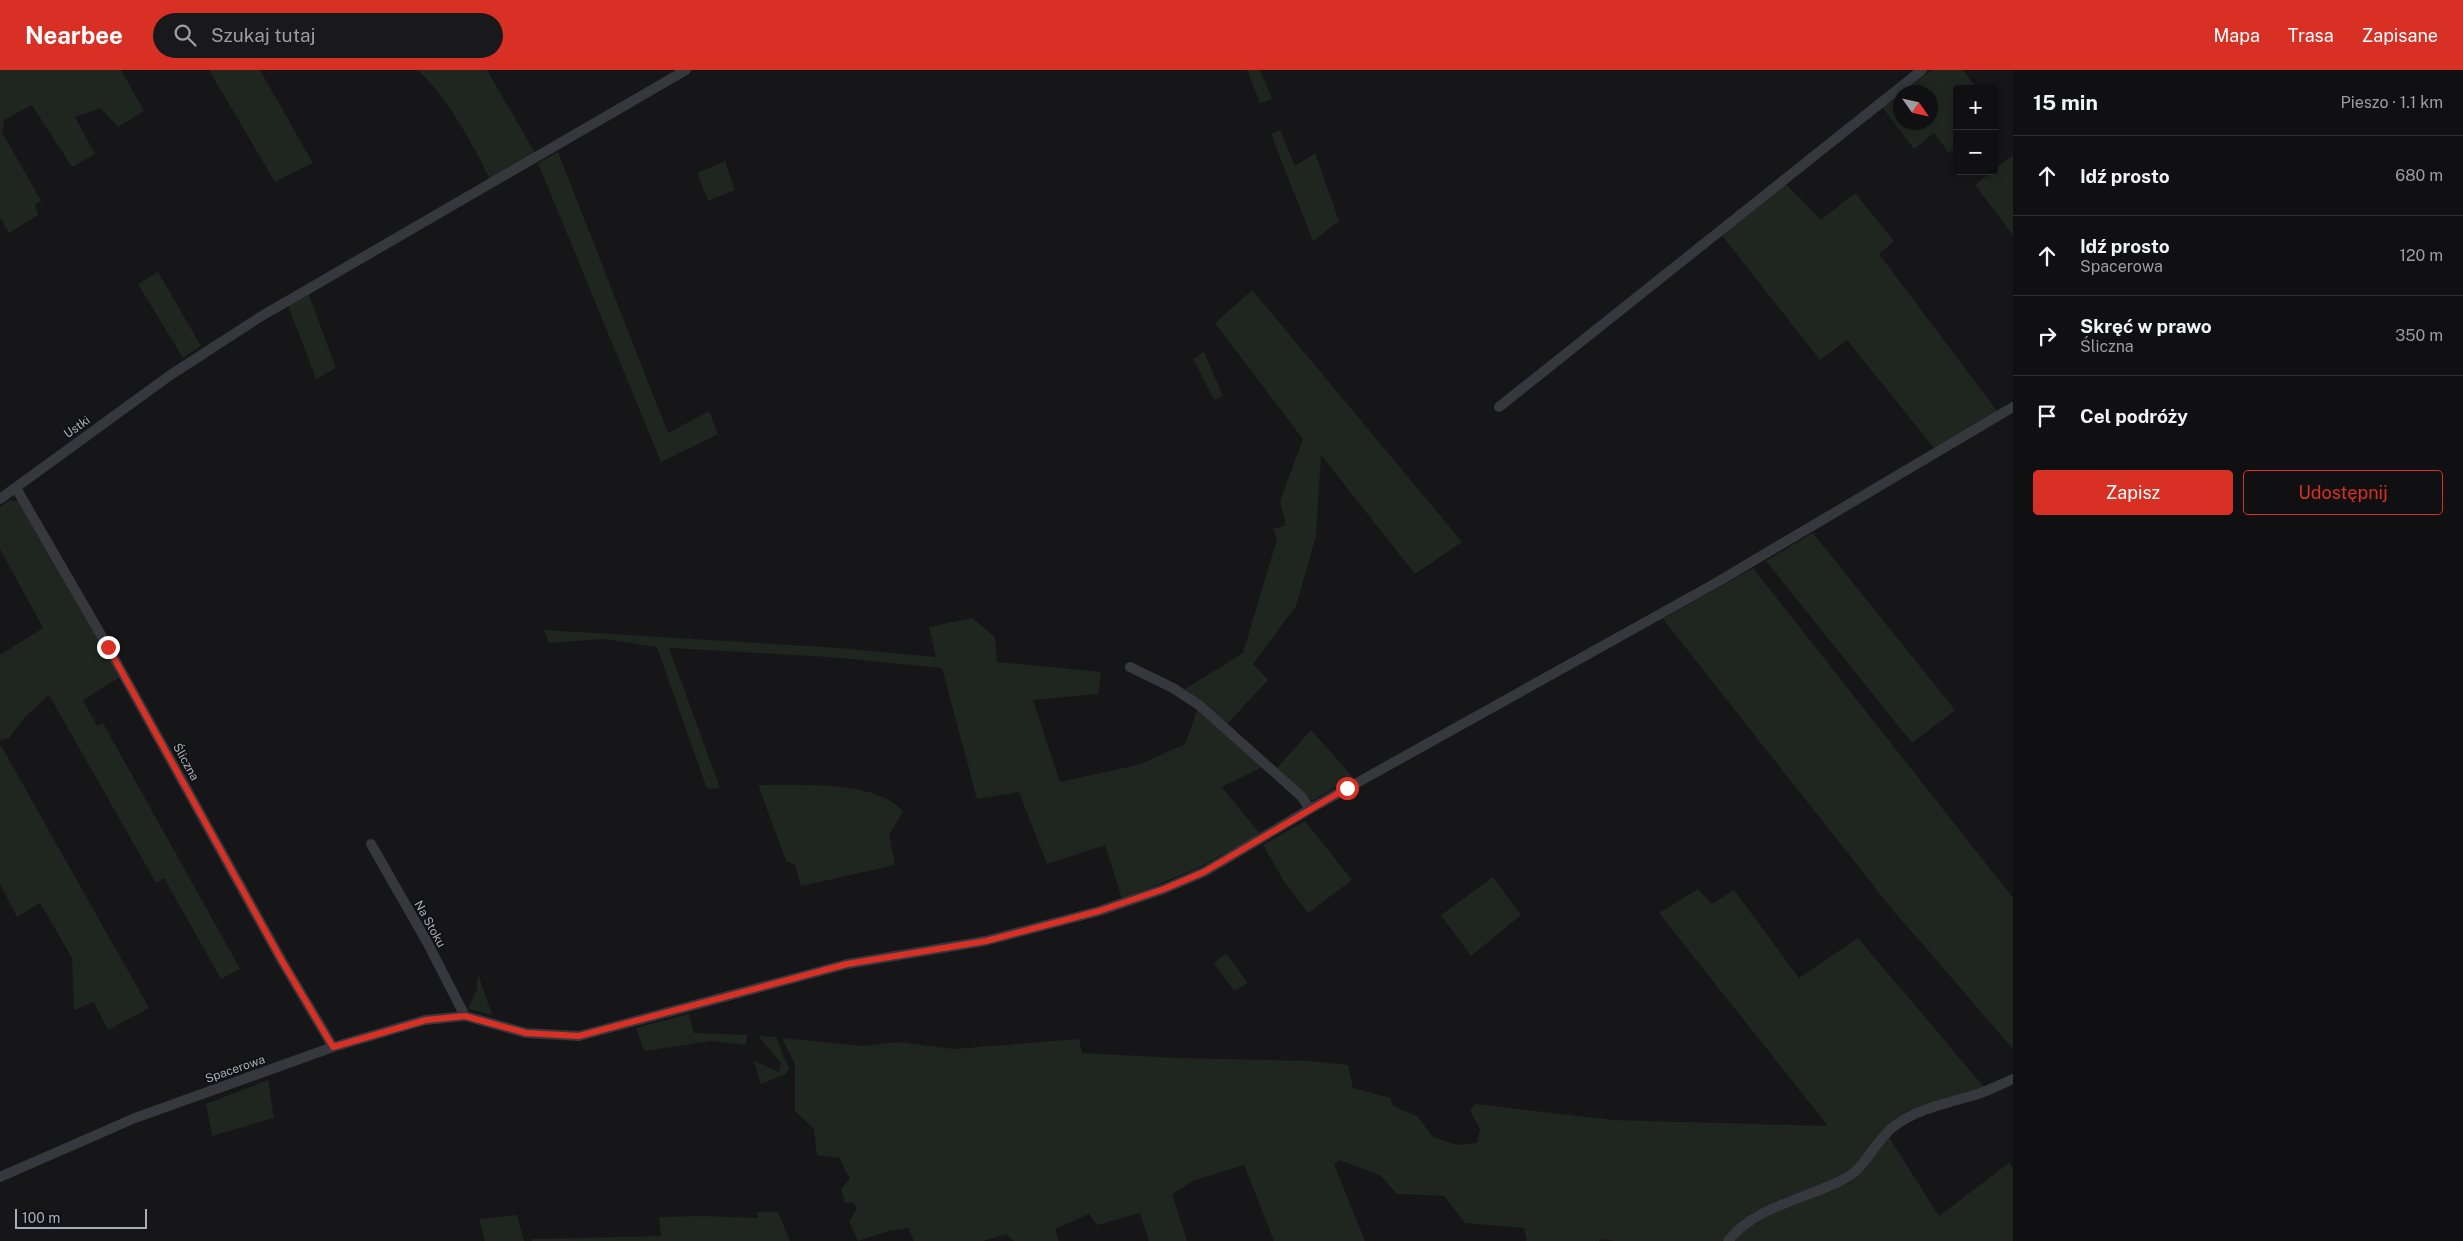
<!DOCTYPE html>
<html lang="pl">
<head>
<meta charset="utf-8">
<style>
  body { margin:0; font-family:"Public Sans",sans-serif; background:#19191b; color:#f1f3f6 }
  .controls { position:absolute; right:15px; top:15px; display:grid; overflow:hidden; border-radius:5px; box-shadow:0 2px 8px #0003 }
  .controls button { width:45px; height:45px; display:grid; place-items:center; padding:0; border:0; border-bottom:1px solid #303032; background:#101012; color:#f1f3f6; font:25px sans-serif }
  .compass { position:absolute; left:1893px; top:15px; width:45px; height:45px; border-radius:50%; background:#101012; box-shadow:0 2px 8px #0003; rotate:124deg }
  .scale { position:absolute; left:15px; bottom:12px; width:132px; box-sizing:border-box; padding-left:5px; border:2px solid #a8adb8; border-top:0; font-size:14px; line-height:18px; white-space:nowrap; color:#a8adb8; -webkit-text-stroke:4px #111113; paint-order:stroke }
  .stop { position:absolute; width:15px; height:15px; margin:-11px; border:4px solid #d93025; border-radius:50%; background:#fff }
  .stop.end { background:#d93025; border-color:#fff; box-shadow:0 1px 5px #0008 }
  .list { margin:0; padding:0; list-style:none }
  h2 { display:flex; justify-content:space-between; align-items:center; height:65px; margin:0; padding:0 20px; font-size:21px }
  h2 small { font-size:16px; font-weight:400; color:#9c9d9f }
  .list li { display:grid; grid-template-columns:32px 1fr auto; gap:15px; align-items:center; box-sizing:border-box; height:80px; padding:0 20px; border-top:1px solid #303032 }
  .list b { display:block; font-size:19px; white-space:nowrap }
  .list p { margin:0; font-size:16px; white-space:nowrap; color:#9c9d9f }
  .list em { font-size:16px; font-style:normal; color:#9c9d9f }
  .actions { display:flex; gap:10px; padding:15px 20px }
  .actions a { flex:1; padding:11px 0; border:1px solid #d93025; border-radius:5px; text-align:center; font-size:18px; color:#d93025 }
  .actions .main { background:#d93025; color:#fff }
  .icon { flex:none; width:28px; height:28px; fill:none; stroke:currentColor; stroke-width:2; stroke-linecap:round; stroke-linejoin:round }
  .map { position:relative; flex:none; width:2013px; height:1171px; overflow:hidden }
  header { display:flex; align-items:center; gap:30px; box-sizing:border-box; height:70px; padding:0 25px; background:#d93025; color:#fff }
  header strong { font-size:24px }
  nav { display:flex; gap:28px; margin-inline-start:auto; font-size:18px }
  .search { width:350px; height:45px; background:#19191b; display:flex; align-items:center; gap:12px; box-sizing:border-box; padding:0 18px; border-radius:28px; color:#9c9d9f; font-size:19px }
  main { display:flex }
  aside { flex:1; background:#101012 }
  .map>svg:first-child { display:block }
  .green { fill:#1e261f; fill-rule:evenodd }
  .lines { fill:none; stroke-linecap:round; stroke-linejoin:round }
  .minor { stroke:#37383d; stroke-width:10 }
  .route { stroke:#d93025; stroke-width:6 }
  .labels { text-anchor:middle; stroke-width:4; stroke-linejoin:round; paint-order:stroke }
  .street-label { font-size:12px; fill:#a8adb8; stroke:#111113 }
</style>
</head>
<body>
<header>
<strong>Nearbee</strong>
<div class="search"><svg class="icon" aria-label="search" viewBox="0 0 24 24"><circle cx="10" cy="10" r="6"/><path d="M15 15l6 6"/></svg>Szukaj tutaj</div>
<nav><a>Mapa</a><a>Trasa</a><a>Zapisane</a></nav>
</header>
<main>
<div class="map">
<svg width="2013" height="1171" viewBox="0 0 2013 1171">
  <rect width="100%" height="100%" fill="#161618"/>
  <path class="green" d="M0,0H121L144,41L118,57L100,38L75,47L95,84L72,97L32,35L4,50L2,62L41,131L35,135L38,145L9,163L0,147Z
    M209,0H260L313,93L275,112Z
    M418,0H487L535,83L490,109C471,71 448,29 418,0Z
    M1247,0H1260L1272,29L1260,33Z
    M1932,0H1963L1977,19H1957V76L1949,83L1934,63L1914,79L1882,37ZM1900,22H1930V52H1900Z
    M1280,60L1295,96L1315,83L1339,151L1313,171L1271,64Z
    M558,82L668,363L709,341L718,364L661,392L538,93Z
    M2013,85V165L1975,115Z
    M725,91L735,120L708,131L697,103Z
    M1782,110L1821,150L1855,123L1894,171L1879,184L1998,342L1934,378L1847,270L1820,290L1720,163Z
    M158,202L201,276L183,288L138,214Z
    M1252,220L1462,472L1415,504L1321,385L1316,466L1296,536L1253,594L1268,610L1226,655L1185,619L1243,583L1277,469L1273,459L1286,455L1280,431L1303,369L1215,253Z
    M308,222L336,298L316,309L288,235Z
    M1204,282L1223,326L1214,330L1193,289Z
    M10,430L21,432L120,607L83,630L97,656L103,653L240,899L221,909L164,808L156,813L49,625L25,647L9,668L0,670V585L43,558L0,479V437Z
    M1813,463L1955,640L1912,673L1766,491Z
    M1753,498L2013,828V979L1892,839L1663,549Z
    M972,548L995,567L997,592L1101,602L1098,624L1033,630L1060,712L1141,694L1185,674L1198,638L1262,697L1222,717L1260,764L1196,799L1122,829L1105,775L1047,794L1019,722L977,729L942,598L830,587L669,578L720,718L707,719L657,577L604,569L549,573L544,560L826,577L936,587L929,557Z
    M1311,660L1353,707L1312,731L1277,698Z
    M0,674L149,938L108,960L94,932L74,940L72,888L40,833L17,847L0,814Z
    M758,715C800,716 873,709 903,741L889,765L895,795L801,816L795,795L786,791Z
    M1305,751L1352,810L1308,843L1283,810L1263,775Z
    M1493,807L1521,845L1471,886L1441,845Z
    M1698,819L1712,834L1734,820L1799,908L1858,868L1984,1017L1901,1046L1889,1054L1847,1105L1823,1116L1783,1128L1722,1171H1614L1602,1169L1599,1171H1525L1527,1170L1524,1158L1465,1153L1444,1126L1397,1124L1381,1106L1340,1090L1334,1094L1365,1171H1274L1244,1095L1195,1110L1172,1124L1187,1171H1149L1140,1143L1097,1155L1089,1144L1055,1159L1059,1171H1014L1006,1164L983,1171H914L908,1158L889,1161L858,1171L849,1151L857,1139L854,1132L845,1133L841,1119L850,1109L839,1088L817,1085L814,1059L795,1041V994L782,968L862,976L898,972L954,979L1079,969L1082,983L1178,988L1308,991L1348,995L1353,1018L1390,1028L1393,1036L1417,1046L1433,1067L1457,1075L1477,1073L1480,1059L1470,1041L1475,1034L1613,1050L1828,1056L1659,843Z
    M1226,883L1248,913L1234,921L1214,893Z
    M478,904L492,945L468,939L477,919Z
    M689,944L694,963L747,965L746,975L711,971L644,981L636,958Z
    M758,966L776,967L789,999L786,1004L761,1014L754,991L779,1002L781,993Z
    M268,1010L274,1048L212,1066L206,1034Z
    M1888,1066L1939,1146L2009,1093L2013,1098V1171H1732L1748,1158L1784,1137L1851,1112Z
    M757,1142H778L790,1171H532L531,1169L661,1166L659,1147L703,1146L758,1148Z
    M517,1145L524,1171H485L479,1149Z"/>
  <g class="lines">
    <path class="minor" d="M1499,337L1922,0
      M16,418L108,577L282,891L333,977
      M0,429L169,306L260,247L686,0
      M1130,597L1173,618L1199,635L1301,726L1310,739
      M371,774L427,872L465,946
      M0,1107L135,1048L333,977L425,950L465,946L526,963L579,966L847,894L985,871L1099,841L1164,819L1204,802L1310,739L1714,514L2013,337
      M1728,1171C1755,1136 1807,1129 1844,1109C1865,1099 1875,1071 1893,1057C1918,1038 1949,1033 1978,1024C1990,1020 2001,1014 2013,1009"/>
  </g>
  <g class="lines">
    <path class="route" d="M108,577L282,891L333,977L426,950L465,946L526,963L579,966L847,894L986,871L1099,841L1164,819L1204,802L1347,718"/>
  </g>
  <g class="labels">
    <g class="street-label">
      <text transform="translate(77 357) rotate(-35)" y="4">Ustki</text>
      <text transform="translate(186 692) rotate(61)" y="4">Śliczna</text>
      <text transform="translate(430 854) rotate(61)" y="4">Na Stoku</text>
      <text transform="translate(235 999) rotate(-19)" y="4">Spacerowa</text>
    </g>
  </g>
</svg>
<div class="controls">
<button>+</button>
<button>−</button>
</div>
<svg class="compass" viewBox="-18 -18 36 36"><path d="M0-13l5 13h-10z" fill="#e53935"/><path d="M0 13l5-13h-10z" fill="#9c9d9f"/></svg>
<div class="scale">100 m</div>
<div class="stop" style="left:1347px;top:718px"></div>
<div class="stop end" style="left:108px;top:577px"></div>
</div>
<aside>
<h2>15 min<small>Pieszo · 1.1 km</small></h2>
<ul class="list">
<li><svg class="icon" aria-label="ahead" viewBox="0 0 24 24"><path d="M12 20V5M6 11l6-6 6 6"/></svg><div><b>Idź prosto</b></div><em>680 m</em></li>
<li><svg class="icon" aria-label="ahead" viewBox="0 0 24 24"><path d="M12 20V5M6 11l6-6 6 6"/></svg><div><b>Idź prosto</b><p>Spacerowa</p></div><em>120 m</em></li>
<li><svg class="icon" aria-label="right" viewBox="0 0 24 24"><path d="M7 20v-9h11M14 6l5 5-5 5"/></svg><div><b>Skręć w prawo</b><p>Śliczna</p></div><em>350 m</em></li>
<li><svg class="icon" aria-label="arrive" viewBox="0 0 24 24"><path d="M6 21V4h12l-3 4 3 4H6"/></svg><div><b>Cel podróży</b></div></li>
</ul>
<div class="actions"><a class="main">Zapisz</a><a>Udostępnij</a></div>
</aside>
</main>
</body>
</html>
